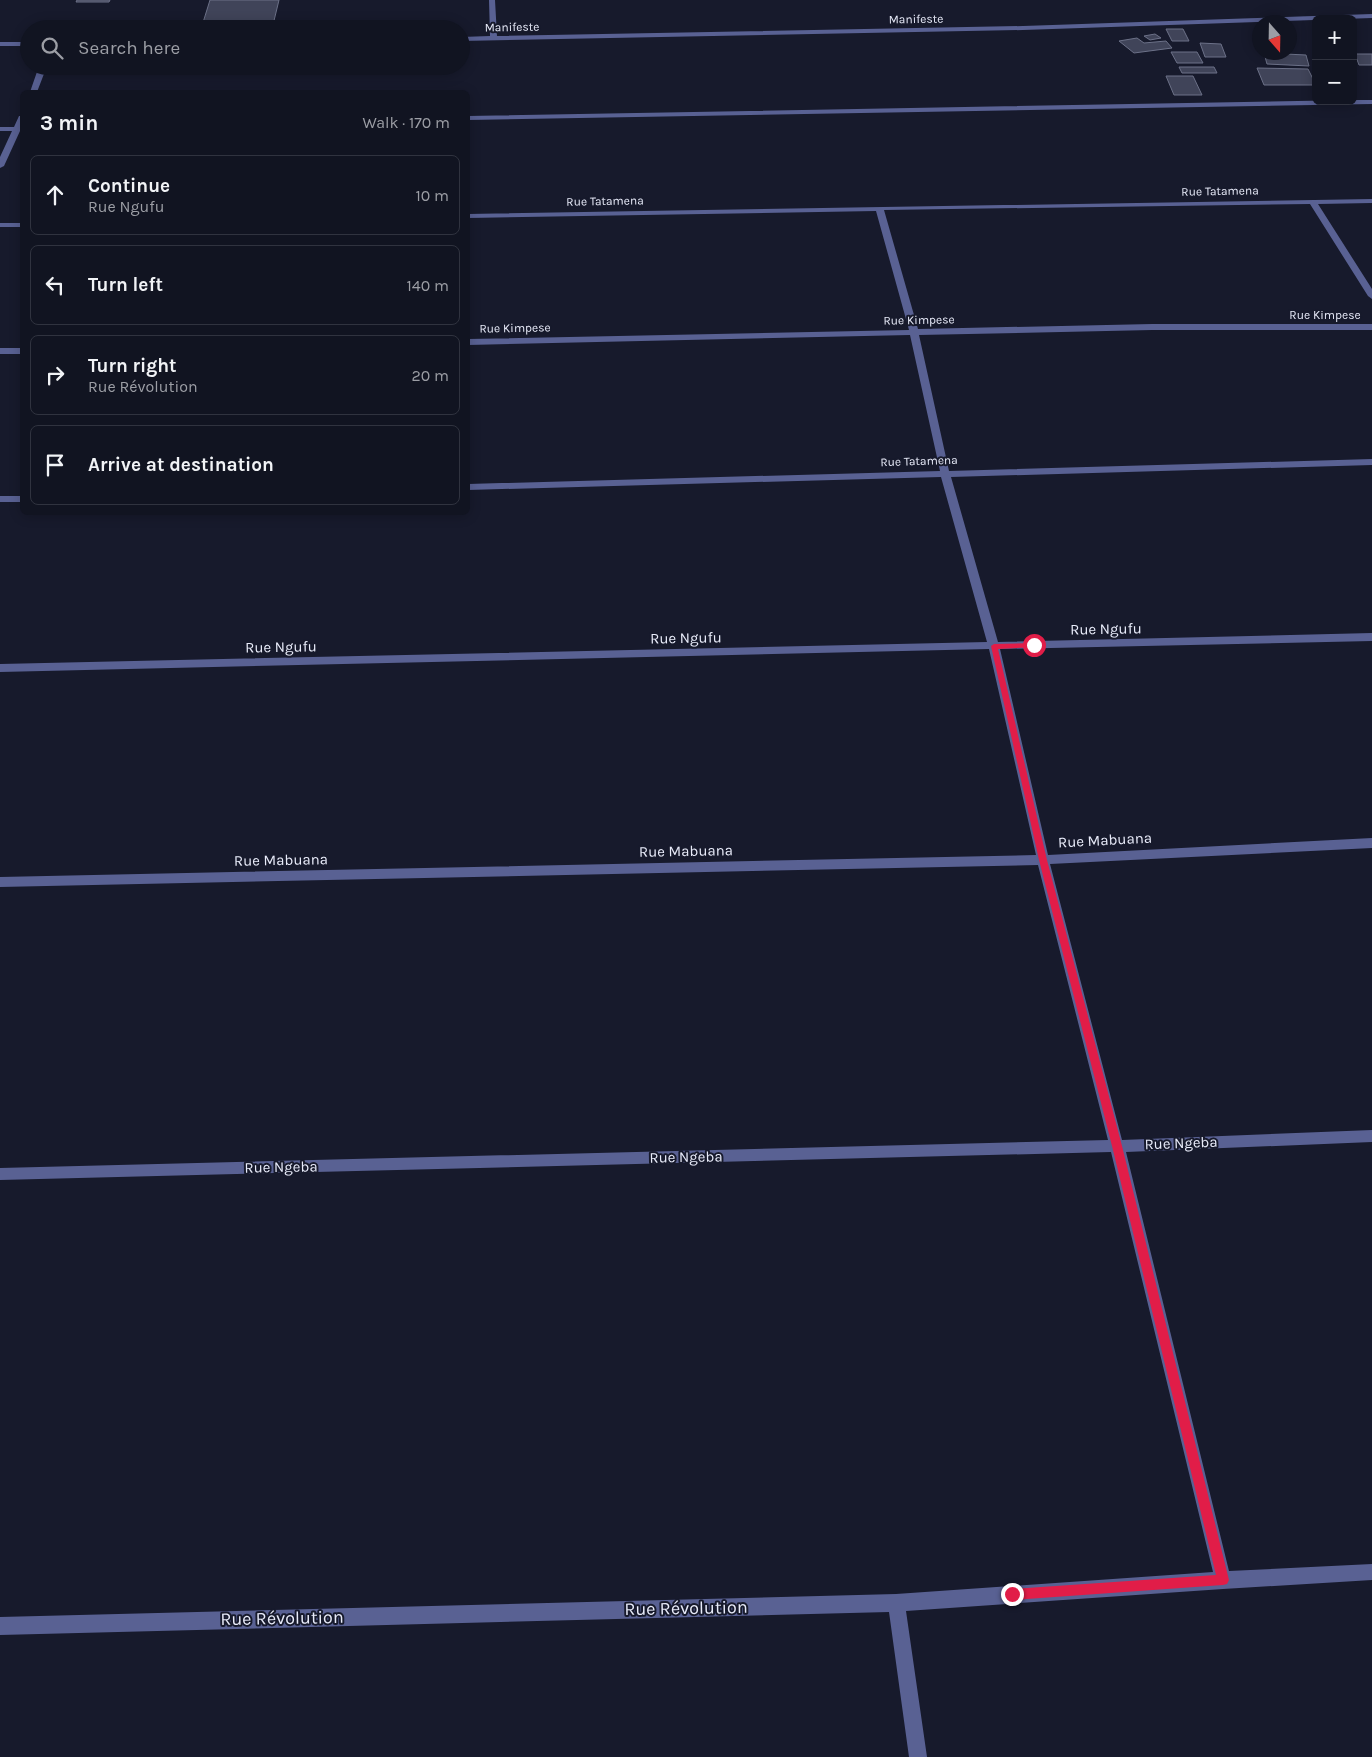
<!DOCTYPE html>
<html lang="en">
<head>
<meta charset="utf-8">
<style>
  body { margin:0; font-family:Karla,sans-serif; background:#1a1d2a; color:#f1f3f6 }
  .controls { position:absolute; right:15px; top:15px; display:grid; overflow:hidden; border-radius:8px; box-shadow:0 2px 12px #0003 }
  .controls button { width:45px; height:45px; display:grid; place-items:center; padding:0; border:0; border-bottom:1px solid #30333f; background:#111421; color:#f1f3f6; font:25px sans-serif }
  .compass { position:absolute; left:1252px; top:15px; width:45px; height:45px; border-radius:50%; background:#111421; box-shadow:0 2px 12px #0003; rotate:160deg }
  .stop { position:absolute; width:15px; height:15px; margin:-11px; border:4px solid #e11d48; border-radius:50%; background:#fff }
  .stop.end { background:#e11d48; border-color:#fff; box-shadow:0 1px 5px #0008 }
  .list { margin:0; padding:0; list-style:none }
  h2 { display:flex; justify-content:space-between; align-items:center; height:65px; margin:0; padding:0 20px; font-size:21px }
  h2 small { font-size:16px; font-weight:400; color:#9c9ea5 }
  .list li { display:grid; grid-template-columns:32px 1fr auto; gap:15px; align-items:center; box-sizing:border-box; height:80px; margin:0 10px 10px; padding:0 10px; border:1px solid #30333f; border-radius:8px }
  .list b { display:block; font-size:19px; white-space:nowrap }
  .list p { margin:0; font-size:16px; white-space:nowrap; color:#9c9ea5 }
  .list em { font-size:16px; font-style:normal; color:#9c9ea5 }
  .icon { flex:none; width:28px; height:28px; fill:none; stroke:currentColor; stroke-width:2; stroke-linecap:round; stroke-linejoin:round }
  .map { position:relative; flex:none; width:1372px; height:1757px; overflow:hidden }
  .search { position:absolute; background:#111421; box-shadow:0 2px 12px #0003; left:20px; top:20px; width:450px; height:55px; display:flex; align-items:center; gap:12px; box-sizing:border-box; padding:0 18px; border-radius:28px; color:#9c9ea5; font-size:19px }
  .panel { position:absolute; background:#111421; box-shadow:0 2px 12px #0003; left:20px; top:90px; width:450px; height:425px; border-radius:8px }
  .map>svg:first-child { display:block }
  .building { fill:#404459; stroke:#6c7188 }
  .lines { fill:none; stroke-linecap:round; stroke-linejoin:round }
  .minor { fill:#596193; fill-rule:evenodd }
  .route { fill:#e11d48 }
  .labels { text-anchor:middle; stroke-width:4; stroke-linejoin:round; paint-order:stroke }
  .far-street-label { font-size:12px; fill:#e9ecfa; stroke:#171a2c }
  .street-label { font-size:15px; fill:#e9ecfa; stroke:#171a2c }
  .near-street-label { font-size:18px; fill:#e9ecfa; stroke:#171a2c }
</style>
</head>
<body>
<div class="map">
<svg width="1372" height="1757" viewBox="0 0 1372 1757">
  <rect width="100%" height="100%" fill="#171a2c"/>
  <path class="building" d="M77,0H110L109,2H76Z
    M210,0H279L272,29H201Z
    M1166,29H1183L1189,41H1172Z
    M1155,34L1161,38L1150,40L1144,36Z
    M1137,38L1144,43L1166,41L1172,48L1134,53L1119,41Z
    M1200,43L1221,44L1226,57H1205Z
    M1171,52H1197L1203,63H1177Z
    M1264,53L1306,55L1309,66L1267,64Z
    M1355,54H1372V65H1359Z
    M1179,67H1214L1217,73H1182Z
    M1257,68L1308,69L1316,85H1264Z
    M1166,76H1193L1202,95H1174Z"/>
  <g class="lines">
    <path class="minor" d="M489,0H495L497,36L1023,26L1372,14V18L1023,30L461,41V37L490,36Z
      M0,42H29V46H0Z
      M39,66H47L37,92H30Z
      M1353,100H1372V104L468,120V116Z
      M19,116H22V131H20L4,166L0,168V157L12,131H0V127H14Z
      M1372,199V203L1318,204L1372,289V299L1368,296L1310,204L884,210L918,329L1152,324H1372V330H1152L919,335L949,471L1372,459V465L951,477L998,642L1372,633V641L1000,649L1048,855L1372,838V848L1050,864L1122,1140L1372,1130V1142L1126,1152L1229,1571L1372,1564V1580L1223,1589L906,1611L927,1757H909L889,1612L0,1635V1617L896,1594L1213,1572L1111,1152L0,1180V1168L1108,1140L1038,865L0,887V877L1036,855L989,649L0,672V664L987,642L941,477L468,490V484L940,471L910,335L468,345V339L909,330L876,211L468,218V214Z
      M0,223H22V227H0Z
      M0,348H22V354H0Z
      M0,496H22V502H0Z"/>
  </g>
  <path class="route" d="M1034,643L1036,644V647L998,649L1047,860L1122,1146L1229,1580L1227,1584L1223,1585L1012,1600L1008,1598L1006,1594L1008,1590L1012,1589L1216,1575L1112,1146L1039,860L991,646L994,644Z"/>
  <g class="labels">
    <g class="far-street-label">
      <text transform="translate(916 19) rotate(-1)" y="4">Manifeste</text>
      <text transform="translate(512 27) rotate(-1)" y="4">Manifeste</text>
      <text transform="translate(1220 191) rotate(-1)" y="4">Rue Tatamena</text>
      <text transform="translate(605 201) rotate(-1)" y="4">Rue Tatamena</text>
      <text x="1325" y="319">Rue Kimpese</text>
      <text transform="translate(919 320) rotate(-1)" y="4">Rue Kimpese</text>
      <text transform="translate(515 328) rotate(-1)" y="4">Rue Kimpese</text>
      <text transform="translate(919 461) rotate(-2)" y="4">Rue Tatamena</text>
    </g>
    <g class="street-label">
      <text transform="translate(1106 629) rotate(-1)" y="5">Rue Ngufu</text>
      <text transform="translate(686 638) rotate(-1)" y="5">Rue Ngufu</text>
      <text transform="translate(281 647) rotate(-1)" y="5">Rue Ngufu</text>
      <text transform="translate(1105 840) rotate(-3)" y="5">Rue Mabuana</text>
      <text transform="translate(686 851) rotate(-1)" y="5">Rue Mabuana</text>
      <text transform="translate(281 860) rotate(-1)" y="5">Rue Mabuana</text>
      <text transform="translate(1181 1143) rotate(-2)" y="5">Rue Ngeba</text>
      <text transform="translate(686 1157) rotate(-1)" y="5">Rue Ngeba</text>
      <text transform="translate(281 1167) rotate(-1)" y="5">Rue Ngeba</text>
    </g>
    <g class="near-street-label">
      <text transform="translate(686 1608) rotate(-1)" y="6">Rue Révolution</text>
      <text transform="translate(282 1618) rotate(-1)" y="6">Rue Révolution</text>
    </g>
  </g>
</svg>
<div class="controls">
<button>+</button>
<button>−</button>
</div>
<svg class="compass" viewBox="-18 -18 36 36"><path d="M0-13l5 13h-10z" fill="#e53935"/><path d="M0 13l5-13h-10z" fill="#9c9ea5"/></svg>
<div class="stop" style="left:1034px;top:645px"></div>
<div class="stop end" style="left:1012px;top:1594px"></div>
<div class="search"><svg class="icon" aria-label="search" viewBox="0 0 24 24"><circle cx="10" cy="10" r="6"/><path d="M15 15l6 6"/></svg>Search here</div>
<section class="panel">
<h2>3 min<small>Walk · 170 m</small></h2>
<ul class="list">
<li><svg class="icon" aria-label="ahead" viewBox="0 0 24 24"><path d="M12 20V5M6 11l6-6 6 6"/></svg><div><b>Continue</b><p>Rue Ngufu</p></div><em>10 m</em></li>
<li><svg class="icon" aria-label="left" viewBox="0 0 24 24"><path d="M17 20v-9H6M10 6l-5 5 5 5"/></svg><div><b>Turn left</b></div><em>140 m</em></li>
<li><svg class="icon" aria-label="right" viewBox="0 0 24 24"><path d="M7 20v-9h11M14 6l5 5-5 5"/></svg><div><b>Turn right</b><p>Rue Révolution</p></div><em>20 m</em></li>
<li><svg class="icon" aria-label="arrive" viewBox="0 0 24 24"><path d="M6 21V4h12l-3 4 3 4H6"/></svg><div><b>Arrive at destination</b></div></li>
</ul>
</section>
</div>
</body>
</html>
